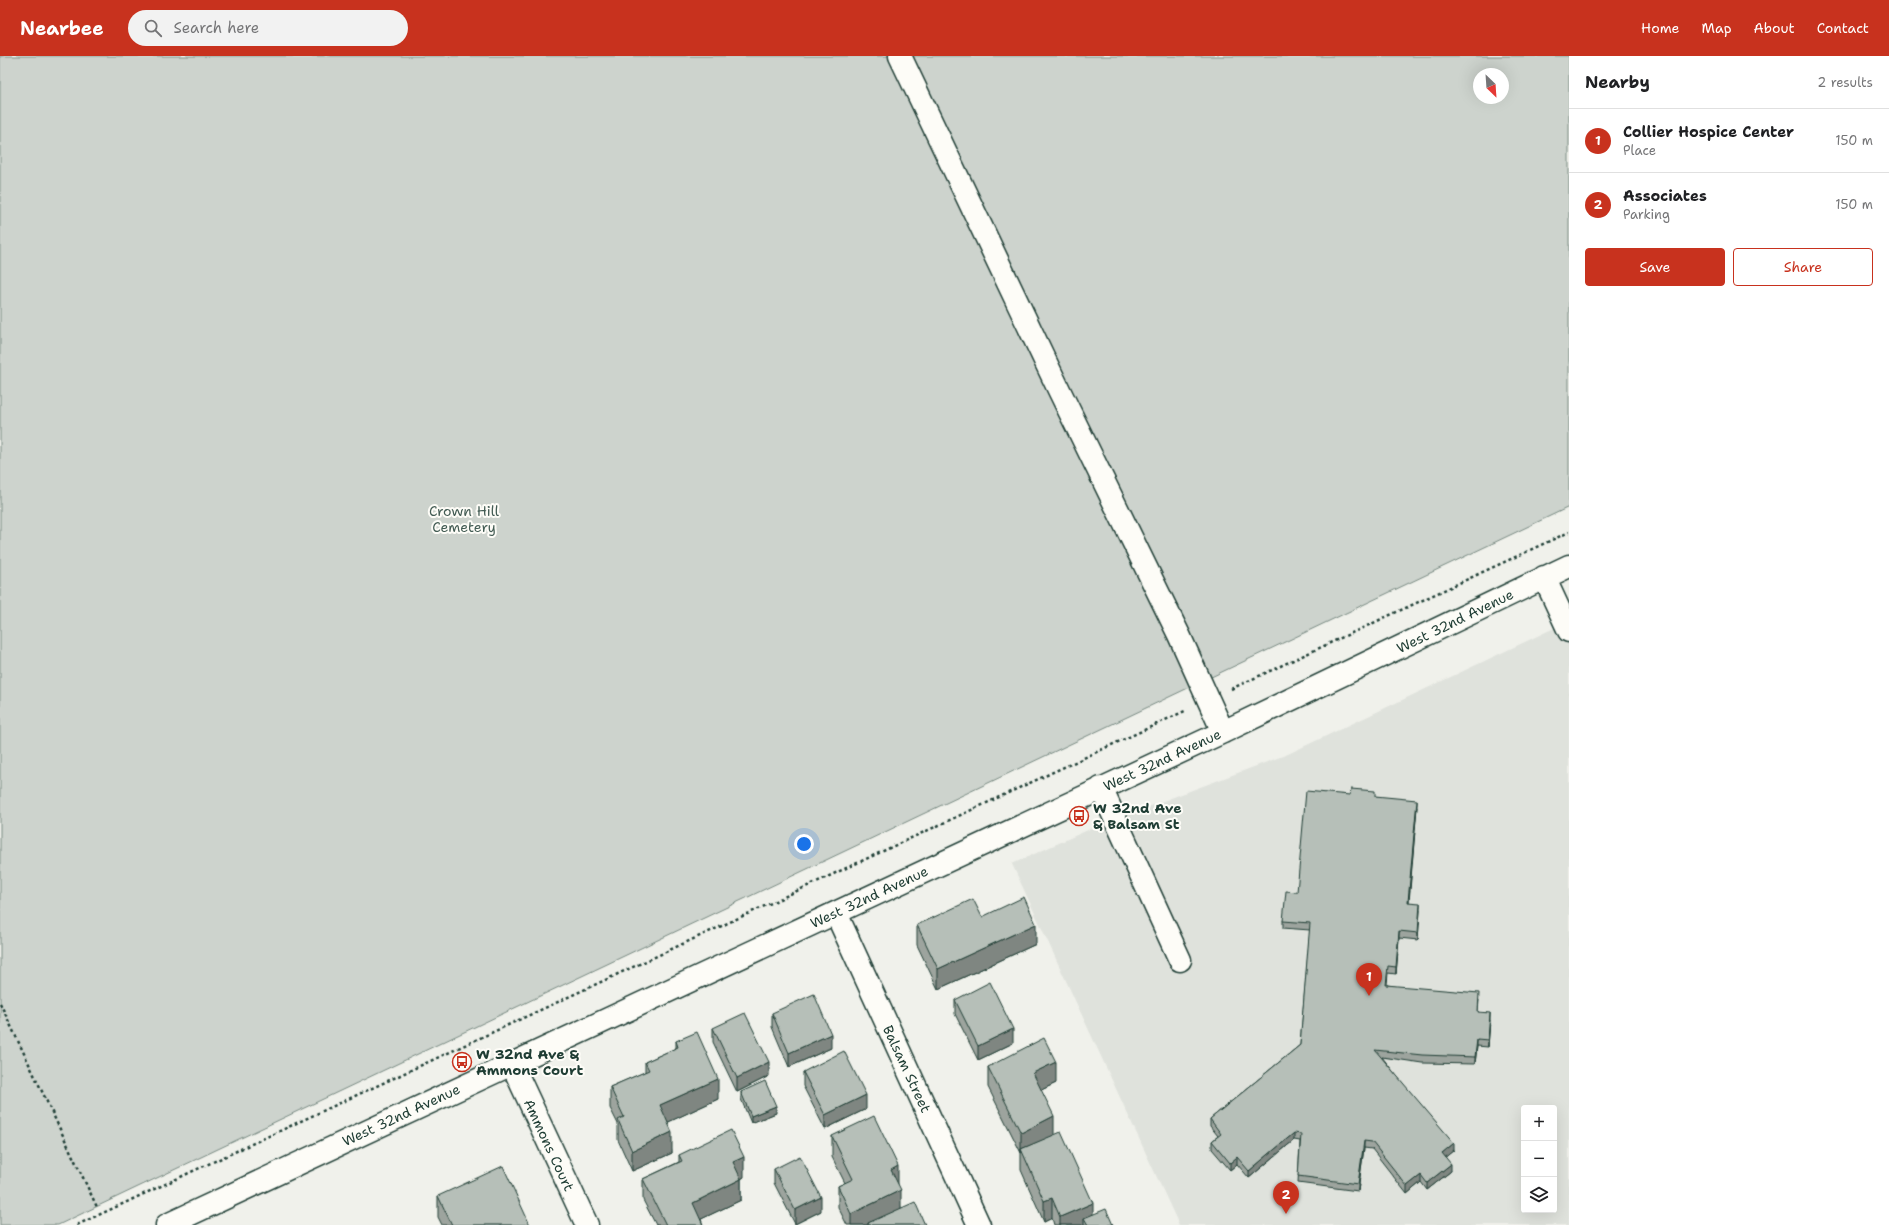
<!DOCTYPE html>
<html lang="en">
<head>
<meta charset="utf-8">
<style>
  body { margin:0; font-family:"Shantell Sans",sans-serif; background:#f2f2f2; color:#202124 }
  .controls { position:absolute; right:12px; bottom:12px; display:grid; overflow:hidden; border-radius:4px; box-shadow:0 4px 16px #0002 }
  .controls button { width:36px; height:36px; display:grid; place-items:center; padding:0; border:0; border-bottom:1px solid #e0e0e0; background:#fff; color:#202124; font:20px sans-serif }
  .compass { position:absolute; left:1473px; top:12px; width:36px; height:36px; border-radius:50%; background:#fff; box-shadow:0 4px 16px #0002; rotate:155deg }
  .you { position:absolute; left:804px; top:788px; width:14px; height:14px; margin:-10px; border:3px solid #fff; border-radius:50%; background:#1a73e8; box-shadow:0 0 0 6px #1a73e833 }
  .badge { display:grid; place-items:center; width:26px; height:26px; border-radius:50%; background:#c8321e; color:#fff; font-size:13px; font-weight:700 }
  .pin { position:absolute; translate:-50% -33px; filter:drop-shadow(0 1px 2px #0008) }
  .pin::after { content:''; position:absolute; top:21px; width:14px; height:12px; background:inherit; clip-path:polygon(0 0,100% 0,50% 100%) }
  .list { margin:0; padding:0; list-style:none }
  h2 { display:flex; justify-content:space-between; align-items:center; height:52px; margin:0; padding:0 16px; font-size:17px }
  h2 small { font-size:13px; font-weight:400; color:#757577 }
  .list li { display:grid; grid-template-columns:26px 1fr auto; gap:12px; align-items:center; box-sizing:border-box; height:64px; padding:0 16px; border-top:1px solid #e0e0e0 }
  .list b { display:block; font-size:15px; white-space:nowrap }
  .list p { margin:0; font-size:13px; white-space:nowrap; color:#757577 }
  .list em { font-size:13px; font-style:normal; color:#757577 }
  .actions { display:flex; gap:8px; padding:12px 16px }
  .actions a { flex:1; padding:9px 0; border:1px solid #c8321e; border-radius:4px; text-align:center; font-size:14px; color:#c8321e }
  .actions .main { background:#c8321e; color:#fff }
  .icon { flex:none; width:22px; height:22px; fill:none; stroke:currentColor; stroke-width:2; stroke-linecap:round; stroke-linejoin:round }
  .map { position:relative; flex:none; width:1569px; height:1169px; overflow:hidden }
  header { display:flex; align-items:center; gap:24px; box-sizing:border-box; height:56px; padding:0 20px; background:#c8321e; color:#fff }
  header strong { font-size:19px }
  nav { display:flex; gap:22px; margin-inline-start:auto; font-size:14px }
  .search { width:280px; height:36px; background:#f2f2f2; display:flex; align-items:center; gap:10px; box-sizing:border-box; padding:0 14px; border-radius:22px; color:#757577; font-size:15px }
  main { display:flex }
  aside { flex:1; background:#fff }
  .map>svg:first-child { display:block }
  .built { fill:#dfe2dc; fill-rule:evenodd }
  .green { fill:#cdd3cd; stroke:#768880; fill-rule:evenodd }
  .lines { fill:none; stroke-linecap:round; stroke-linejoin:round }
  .minor-casing { stroke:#1f3d34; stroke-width:25 }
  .path { stroke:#1f3d34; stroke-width:2.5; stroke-dasharray:3 3; stroke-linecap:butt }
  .minor { stroke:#fdfcf7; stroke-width:22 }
  .wall { fill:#9da49e; stroke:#1f3d34 }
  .shaded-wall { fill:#7f8681; stroke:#1f3d34 }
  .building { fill:#b6bfb8; stroke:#1f3d34 }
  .labels { text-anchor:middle; stroke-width:4; stroke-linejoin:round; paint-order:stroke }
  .park-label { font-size:14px; fill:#425b53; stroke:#fdfcf7 }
  .street-label { font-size:14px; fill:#1f3d34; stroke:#fdfcf7 }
  .poi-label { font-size:14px; font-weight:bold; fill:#1f3d34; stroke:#fdfcf7; text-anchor:start }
</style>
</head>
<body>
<header>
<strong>Nearbee</strong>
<div class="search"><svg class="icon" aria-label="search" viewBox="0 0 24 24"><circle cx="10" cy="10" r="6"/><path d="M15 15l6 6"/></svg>Search here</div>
<nav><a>Home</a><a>Map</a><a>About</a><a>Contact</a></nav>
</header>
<main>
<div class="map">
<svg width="1569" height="1169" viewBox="0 0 1569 1169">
  <rect width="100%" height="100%" fill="#f0f1eb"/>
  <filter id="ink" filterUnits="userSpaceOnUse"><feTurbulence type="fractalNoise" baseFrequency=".025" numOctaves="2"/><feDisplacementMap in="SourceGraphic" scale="8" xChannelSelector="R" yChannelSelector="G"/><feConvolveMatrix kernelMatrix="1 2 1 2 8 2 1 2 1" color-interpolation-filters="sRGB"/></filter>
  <g filter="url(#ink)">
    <path class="built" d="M1569,565V1169H1179L1012,808L1099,769L1288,698ZM1524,1052H1554V1154H1524Z"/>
    <path class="green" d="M0,0H1569V451L58,1169H0ZM1479,18H1503V42H1479Z"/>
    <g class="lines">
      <g class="minor-casing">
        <path id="minor" d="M900,0L1060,336L1179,579L1223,676
          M1544,521L1569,575
          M1101,732L1180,904
          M836,857L979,1169
          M512,1008L587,1169
          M167,1169L1223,676L1569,510"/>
      </g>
      <path class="path" d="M1231,633L1569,476
        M0,947L97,1151
        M77,1169L1187,654"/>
      <use href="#minor" class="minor"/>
    </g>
    <path class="wall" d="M1375,740L1417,751L1409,846L1420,854L1418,884L1399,882L1396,918L1388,917L1387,929L1479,944L1478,956L1490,964L1488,991L1477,990L1475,1008L1422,1007L1382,1001L1454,1094L1445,1101L1451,1115L1427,1134L1421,1126L1407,1138L1372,1093L1364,1092L1358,1135L1298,1127L1300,1085L1294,1084L1249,1122L1237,1108L1230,1114L1212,1093V1085L1218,1080L1210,1070V1063L1300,989L1310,874L1283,872V865L1297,836Z
      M917,869L1036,888L938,933L917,889Z
      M955,944L1013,987L978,1004L955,958Z
      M772,957L831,992L789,1011L772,971Z
      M713,972L769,1020L737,1036L713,986Z
      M676,985L718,1043L668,1066L672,1097L632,1115L618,1084V1068L610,1052V1031L645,1016V1006L676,992Z
      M988,1011L1056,1027L1041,1034L1054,1079L1093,1159L1113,1169H1054L1052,1162L1044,1166L1021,1114V1097L988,1031Z
      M803,1016L866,1053L825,1073L803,1030Z
      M741,1036L776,1057L751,1067L741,1043Z
      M832,1080L898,1129L901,1153L925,1169H847L838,1151V1130L845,1127L832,1101Z
      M679,1099L744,1121L741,1123V1144L701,1163L703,1169H656L643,1144V1123L679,1106Z
      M774,1113L821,1155L795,1168L774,1127Z
      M438,1140L530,1169H442L438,1161Z"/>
    <path class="shaded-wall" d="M1417,744V751L1408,853V846Z
      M1420,847V854L1418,884V877Z
      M1036,868V888L938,933V913Z
      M1399,875V882L1396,918V911Z
      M1490,957V964L1488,991V984Z
      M1013,973V987L978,1004V990Z
      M831,978V992L789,1011V997Z
      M1477,983V990L1475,1008V1001Z
      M769,1006V1020L737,1036V1022Z
      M1056,1006V1027L1033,1038V1017Z
      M718,1023V1043L660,1070V1049Z
      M866,1039V1053L825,1073V1059Z
      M776,1050V1057L751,1067V1060Z
      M1054,1060V1080L1021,1093V1097V1077Z
      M672,1076V1097L632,1115V1095Z
      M1294,1077V1084L1249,1122V1115Z
      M1364,1085V1092L1358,1135V1128Z
      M1454,1087V1094L1442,1104V1097Z
      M744,1101V1121L733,1127V1106Z
      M1237,1101V1108L1230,1114V1107Z
      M1451,1108V1115L1427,1134V1127Z
      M898,1110V1131L891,1114Z
      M1421,1119V1126L1407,1138V1130Z
      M741,1123V1144L693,1167V1147Z
      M901,1134V1155L868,1167V1169H851V1158Z
      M821,1141V1155L795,1168V1154Z
      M1052,1142V1162L1044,1166V1145Z
      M1093,1147V1168L1084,1162V1169H1060V1161Z"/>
    <path class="building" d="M1351,733L1375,735V740L1417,744L1408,846L1420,847L1418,877L1399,875L1396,911L1388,910L1386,929L1479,937L1478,956L1490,957L1488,984L1477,983L1475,1001L1422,999L1375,994L1454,1087L1442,1097L1451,1108L1427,1127L1421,1119L1407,1130L1372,1086L1364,1085L1358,1128L1298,1120L1301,1078L1294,1077L1249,1115L1237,1101L1230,1107L1212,1085L1221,1078L1210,1063L1300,989L1310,867L1283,865L1286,835L1297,836L1306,735L1350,739Z
      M1024,841L1036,868L938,913L917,869L973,843L982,861Z
      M990,926L1013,973L978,990L955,944Z
      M814,938L831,978L789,997L772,957Z
      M745,957L769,1006L737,1022L713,972Z
      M697,976L718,1023L660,1049L672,1076L632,1095L618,1064L624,1061L610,1031L649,1014L645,1006L678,991L676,985Z
      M1044,982L1056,1006L1033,1017L1054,1060L1021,1077L988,1011Z
      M844,995L866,1039L825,1059L803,1016Z
      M765,1025L776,1050L751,1060L741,1036Z
      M874,1060L898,1110L891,1114L901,1134L851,1158L838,1130L853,1123L832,1080Z
      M731,1074L744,1101L733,1106L741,1123L693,1147L703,1169H666L643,1123L682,1105L679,1099Z
      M1061,1076L1093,1147L1060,1161L1052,1142L1044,1145L1021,1093Z
      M800,1100L821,1141L795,1154L774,1113Z
      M503,1110L530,1169H452L438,1140Z
      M915,1146L925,1169H869L868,1167Z
      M1106,1153L1113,1169H1088L1084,1162Z"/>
  </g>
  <defs>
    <g id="bus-ring" transform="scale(1)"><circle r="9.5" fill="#fdfcf7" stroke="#c8321e" stroke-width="1.5"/><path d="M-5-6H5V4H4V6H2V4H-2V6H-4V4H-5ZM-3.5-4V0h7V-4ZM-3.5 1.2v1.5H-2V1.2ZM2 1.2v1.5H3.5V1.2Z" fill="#c8321e"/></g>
  </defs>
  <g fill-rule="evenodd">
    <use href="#bus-ring" x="1079" y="760"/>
    <use href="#bus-ring" x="462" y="1006"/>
  </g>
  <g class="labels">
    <g class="park-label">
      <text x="464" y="460">Crown Hill<tspan x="464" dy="16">Cemetery</tspan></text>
    </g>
    <g class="street-label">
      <text transform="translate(1455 565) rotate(-26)" y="5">West 32nd Avenue</text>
      <text transform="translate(1162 704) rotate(-25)" y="5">West 32nd Avenue</text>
      <text transform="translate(869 841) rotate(-25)" y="5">West 32nd Avenue</text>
      <text transform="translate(907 1013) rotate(65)" y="5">Balsam Street</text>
      <text transform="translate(401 1059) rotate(-25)" y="5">West 32nd Avenue</text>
      <text transform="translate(549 1089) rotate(65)" y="5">Ammons Court</text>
    </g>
    <g class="poi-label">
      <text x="1093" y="757">W 32nd Ave<tspan x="1093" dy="16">&amp; Balsam St</tspan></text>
      <text x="476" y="1003">W 32nd Ave &amp;<tspan x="476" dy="16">Ammons Court</tspan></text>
    </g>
  </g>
</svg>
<div class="controls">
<button>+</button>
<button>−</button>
<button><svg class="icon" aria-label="layers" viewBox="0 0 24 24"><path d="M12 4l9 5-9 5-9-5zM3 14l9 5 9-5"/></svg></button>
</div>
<svg class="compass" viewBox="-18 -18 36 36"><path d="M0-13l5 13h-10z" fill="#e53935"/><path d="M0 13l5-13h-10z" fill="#757577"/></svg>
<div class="you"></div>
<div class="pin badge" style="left:1369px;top:940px">1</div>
<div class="pin badge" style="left:1286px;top:1158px">2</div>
</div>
<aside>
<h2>Nearby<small>2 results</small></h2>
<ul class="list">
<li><span class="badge">1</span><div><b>Collier Hospice Center</b><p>Place</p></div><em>150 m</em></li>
<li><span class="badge">2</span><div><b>Associates</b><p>Parking</p></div><em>150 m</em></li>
</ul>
<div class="actions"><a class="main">Save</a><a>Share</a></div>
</aside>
</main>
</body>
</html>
